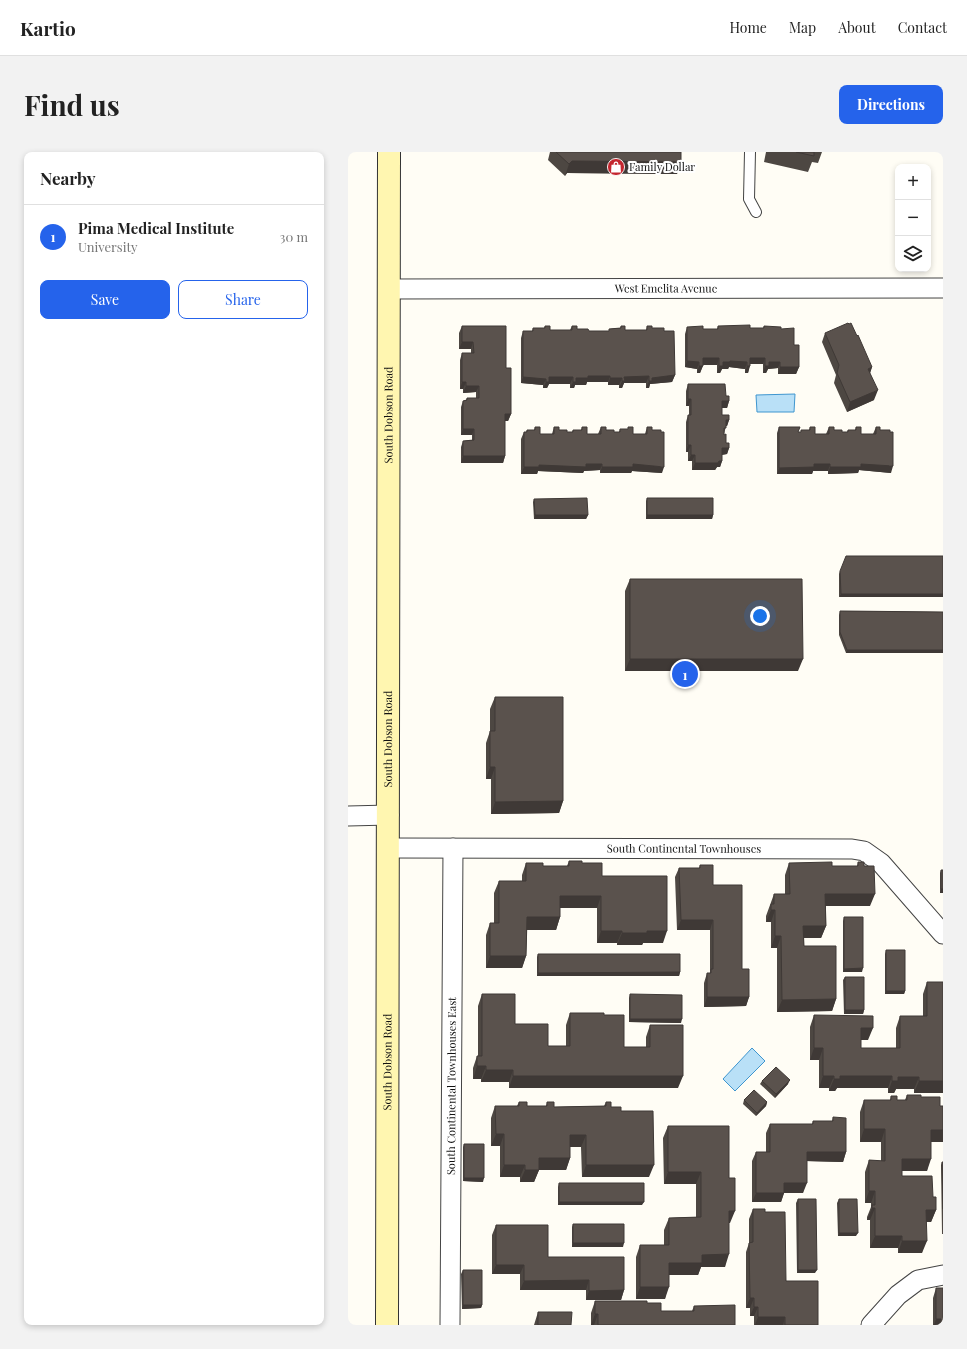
<!DOCTYPE html>
<html lang="en">
<head>
<meta charset="utf-8">
<style>
  body { margin:0; font-family:"Playfair Display",serif; background:#f2f2f2; color:#222 }
  .controls { position:absolute; right:12px; top:12px; display:grid; overflow:hidden; border-radius:8px; box-shadow:0 2px 6px #0003 }
  .controls button { width:36px; height:36px; display:grid; place-items:center; padding:0; border:0; border-bottom:1px solid #e0e0e0; background:#fff; color:#222; font:20px sans-serif }
  .you { position:absolute; left:412px; top:464px; width:14px; height:14px; margin:-10px; border:3px solid #fff; border-radius:50%; background:#1a73e8; box-shadow:0 0 0 6px #1a73e833 }
  .badge { display:grid; place-items:center; width:26px; height:26px; border-radius:50%; background:#2563eb; color:#fff; font-size:13px; font-weight:700 }
  .pin { position:absolute; translate:-50% -50%; border:2px solid #fff; box-shadow:0 1px 4px #0006 }
  .list { margin:0; padding:0; list-style:none }
  h2 { display:flex; justify-content:space-between; align-items:center; height:52px; margin:0; padding:0 16px; font-size:17px }
  h2 small { font-size:13px; font-weight:400; color:#767676 }
  .list li { display:grid; grid-template-columns:26px 1fr auto; gap:12px; align-items:center; box-sizing:border-box; height:64px; padding:0 16px; border-top:1px solid #e0e0e0 }
  .list b { display:block; font-size:15px; white-space:nowrap }
  .list p { margin:0; font-size:13px; white-space:nowrap; color:#767676 }
  .list em { font-size:13px; font-style:normal; color:#767676 }
  .actions { display:flex; gap:8px; padding:12px 16px }
  .actions a { flex:1; padding:9px 0; border:1px solid #2563eb; border-radius:8px; text-align:center; font-size:14px; color:#2563eb }
  .actions .main { background:#2563eb; color:#fff }
  .icon { flex:none; width:22px; height:22px; fill:none; stroke:currentColor; stroke-width:2; stroke-linecap:round; stroke-linejoin:round }
  .map { position:relative; flex:none; width:595px; height:1173px; overflow:hidden; border-radius:8px }
  header { display:flex; align-items:center; gap:24px; box-sizing:border-box; height:56px; padding:0 20px; background:#fff; border-bottom:1px solid #e0e0e0 }
  header strong { font-size:19px }
  nav { display:flex; gap:22px; margin-inline-start:auto; font-size:14px }
  .intro { display:flex; align-items:center; justify-content:space-between; box-sizing:border-box; height:96px; padding:0 24px }
  h1 { margin:0; font-size:28px }
  .button { padding:10px 18px; border-radius:8px; background:#2563eb; color:#fff; font-size:14px; font-weight:700 }
  main { display:flex; gap:24px; padding:0 24px }
  aside { flex:1; background:#fff; border-radius:8px; box-shadow:0 2px 6px #0003 }
  .map>svg:first-child { display:block }
  .water { fill:#b9e0f7; stroke:#3f96cf }
  .lines { fill:none; stroke-linecap:round; stroke-linejoin:round }
  .service-casing { stroke:#444; stroke-width:12 }
  .minor-casing { stroke:#444; stroke-width:21 }
  .secondary-casing { stroke:#333; stroke-width:24 }
  .service { stroke:#fff; stroke-width:10 }
  .minor { stroke:#fff; stroke-width:19 }
  .secondary { stroke:#fff6b0; stroke-width:22 }
  .wall { fill:#4d4742 }
  .shaded-wall { fill:#3f3936 }
  .building { fill:#5a524d; stroke:#3f3936 }
  .labels { text-anchor:middle; stroke-width:4; stroke-linejoin:round; paint-order:stroke }
  .poi-label { font-size:11px; fill:#111; stroke:#fff; text-anchor:start }
  .street-label { font-size:11px; fill:#111; stroke:#fff }
</style>
</head>
<body>
<header>
<strong>Kartio</strong>
<nav><a>Home</a><a>Map</a><a>About</a><a>Contact</a></nav>
</header>
<div class="intro"><h1>Find us</h1><a class="button">Directions</a></div>
<main>
<aside>
<h2>Nearby<small></small></h2>
<ul class="list">
<li><span class="badge">1</span><div><b>Pima Medical Institute</b><p>University</p></div><em>30 m</em></li>
</ul>
<div class="actions"><a class="main">Save</a><a>Share</a></div>
</aside>
<div class="map">
<svg width="595" height="1173" viewBox="0 0 595 1173">
  <rect width="100%" height="100%" fill="#fffdf5"/>
  <path class="water" d="M447,242L446,260H409L408,243Z
    M404,896L417,909L387,939L375,927Z"/>
  <g class="lines">
    <g class="service-casing">
      <path id="service" d="M402,0L401,47L408,60"/>
    </g>
    <g class="minor-casing">
      <g id="minor">
        <path id="s1" d="M41,137L595,136"/>
        <path d="M0,664L41,663"/>
        <path id="s2" d="M41,696L504,697L516,699L533,711L595,782"/>
        <path id="s3" d="M102,1172L105,696"/>
        <path d="M523,1173L550,1143L570,1128L595,1123"/>
      </g>
    </g>
    <g class="secondary-casing">
      <g id="secondary">
        <path id="s4" d="M39,1173L41,0"/>
      </g>
    </g>
    <use href="#service" class="service"/>
    <use href="#minor" class="minor"/>
    <use href="#secondary" class="secondary"/>
  </g>
  <path class="wall" d="M202,0H333L329,22L219,21L217,24L200,8Z
    M418,0H474L470,11L464,10L460,20L416,10Z
    M114,174L158,216L163,262L160,269H157V304L155,311H113V295L115,289L124,288V283H113V255L115,249L118,248L119,246H128V240L115,241V237H112V208L114,201H123V197H111V181Z
    M197,174L202,178H222L224,174L229,177L241,179H261V177L272,176L273,174L277,178H298L299,174L304,176L316,179L327,223L324,230L302,232L301,236H298V231H276L274,236H271V233H260V230H239L238,233H227L226,236H222V232H201L199,236H195V233L173,231V186L175,179H184L185,176H196Z
    M370,174L402,176H415L416,174L433,177L446,193L451,215L448,222H430V216L420,217L418,221H415V212H402L400,221H397V217L381,215L380,217H374L372,221H369V213H355L352,221H349V217L337,215V182L339,175L355,177H369Z
    M477,181L524,215L522,221L526,248L499,260L486,231L488,223L474,190Z
    M340,232L378,244L381,249L379,256H374V263L381,268L379,274H378L376,282L378,291L381,296L379,302L374,303V309L372,315H369L367,318H344V309H340V300H338V270L340,263H341V254H338V239Z
    M187,275L192,282H204L206,275L211,278L219,280H224L225,278H233L234,275L239,282H250L253,275L258,278L266,280H271L272,277H280V275L285,282H297L299,275L304,278L314,321L284,319L283,321H252V318L236,319L235,321L190,319L189,322H173V287L176,280H178L179,278H186Z
    M431,275L450,280H453V278H461L462,275L467,282H478L481,275L486,278L494,280H499L500,278H507L508,275L513,282H525L528,275L532,278L543,321L511,318L510,321L480,322V319H465L464,322H429V281Z
    M299,346L365,363L364,367H298V349Z
    M186,347L240,363L238,367H186L185,350Z
    M595,404L491,445V422L492,419Z
    M282,427L450,519H277V439Z
    M492,459L595,460V501H498L491,483V463Z
    M147,545L215,649L211,661L143,662V627H138V591L142,579V557Z
    M221,709L234,711L254,724L315,791H295L294,793H269V791H249V756H212V765L208,778H179L178,804L174,816H138V783L142,771H146V741L151,729H174V723L178,711L195,714H219Z
    M510,710L516,714L522,754H478V774L473,786H456V794L488,847L484,859L429,860V796H423V770H418V764L426,742H437V723L441,711L484,714H509Z
    M352,713L365,733L394,817L401,845L398,854L356,855V831L359,821H362V778H329L327,725L331,716H351Z
    M593,718L595,741H592V721Z
    M496,765L514,820H495V769Z
    M538,798L557,839L556,842H537V802Z
    M190,802L332,820L331,824H189V805Z
    M497,825L516,858L515,862H496L495,828Z
    M579,830L595,941H566V937H548L546,941H540V936H489L487,939H481V936H471V908H462V875L466,863L520,888H513V896H548V876L552,864H575V842Z
    M134,842L167,872L200,894H218V873L222,861L256,863L276,895H298V885L302,873L330,936H161V930H133V927H125V916L129,904H130V854Z
    M282,842L333,871L281,870V846Z
    M414,929L440,932L427,946L412,932Z
    M559,943L573,945L592,954H595V990H583L579,1019H554V1024L585,1045L588,1058L583,1070H578L574,1101H550V1096H522V1068H519V1065L523,1055V1051H517V1020L521,1008L533,1009V990H512V960L516,948H542L543,944L549,948H557Z
    M396,948L419,950L418,954L408,964L395,952Z
    M171,950L179,954H198L199,950L206,955L256,954L258,950L263,955L273,959L301,1025H234L233,995H222V1006L218,1018H191L186,1030H172V1025H152V994H143V966L147,954H169Z
    M485,965L498,1000L495,1010L459,1009L455,1041H436L433,1050H404V1009L408,1000H418V981L422,972H464L465,969H484Z
    M320,974L381,1026L382,1071H381L377,1115H353L350,1123H321L317,1147H288V1105L292,1093H316V1078L321,1066L348,1065V1032H316L315,986Z
    M116,992L135,1030L115,1029V995Z
    M594,1010H595V1082H594L593,1013Z
    M211,1031L294,1053H210V1035Z
    M450,1047L467,1121H449L448,1051Z
    M491,1047L508,1084H490L489,1051Z
    M405,1057L417,1060L438,1129L470,1173H406V1164H402V1156H398V1100L401,1091V1067Z
    M225,1072L275,1095H224V1075Z
    M148,1073L200,1105L276,1138L273,1148H238V1138H172V1122H144V1083Z
    M115,1118L134,1153L133,1156L114,1157L113,1122Z
    M588,1136L595,1173H585V1146Z
    M247,1149L299,1151L313,1159H344L346,1154L387,1173H243V1161Z
    M190,1160L223,1173H186Z"/>
  <path class="shaded-wall" d="M224,9L333,10L329,22L219,21L217,24L221,12Z
    M114,190H125L123,197H111Z
    M355,206H371L369,213H352Z
    M402,206H417L415,212H400Z
    M339,209L351,210L349,217L337,215Z
    M382,209L399,210L397,217L381,215L380,217H374L372,221H369L371,214L375,210Z
    M421,210H432L430,216L420,217L418,221H415L417,214Z
    M351,214H355L352,221H349Z
    M399,214H402L400,221H397Z
    M432,215H451L448,222H430Z
    M524,215L521,224L520,217Z
    M327,223L324,230L302,232L301,236H298L301,229L304,226Z
    M240,224H262L260,230H239L238,233H227L226,236H222L225,230L228,226Z
    M301,224L298,231H276L274,236H271L276,225Z
    M175,225L198,227L195,233L173,231Z
    M201,225H225L222,232H201L199,236H195L198,230Z
    M262,226H274L271,233H260Z
    M114,230H118L115,237H112Z
    M118,234H131L128,240L115,241Z
    M530,238L526,248L499,260L502,250Z
    M340,247H343L341,254H338Z
    M374,249H381L379,256H372Z
    M157,262H163L160,269H155Z
    M378,268H381L379,274H375Z
    M115,277H126L124,283H113Z
    M340,293H343L340,300H338Z
    M374,296H381L379,302L371,303Z
    M343,303H347L344,309H340Z
    M115,304H157L155,311H113Z
    M371,309H374L372,315H369L367,318H344L347,311Z
    M254,312L252,318L236,319L235,321L190,319L189,322H173L176,315L191,313Z
    M285,312L316,315L314,321L284,319L283,321H252L254,315Z
    M466,312H482L480,319H465L464,322H429L431,316Z
    M513,312L545,314L543,321L511,318L510,321L480,322L482,315Z
    M187,363H240L238,367H186Z
    M299,363H365L364,367H298Z
    M493,442H595V445H491Z
    M499,498H595V501H498Z
    M282,507H455L450,519H277Z
    M142,615H147L143,627H138Z
    M215,649L211,661L143,662L147,650Z
    M593,737H595V741H592Z
    M477,742H527L522,754H473Z
    M212,744H253L249,756H208Z
    M423,758H427L423,770H418Z
    M179,765H212L208,778H174Z
    M333,768H365L362,778H329Z
    M455,774H478L473,786H450Z
    M253,779H274L269,791H249Z
    M299,779H319L315,791H295L294,793H269L274,781Z
    M427,784H433L429,796H423Z
    M142,804H178L174,816H138Z
    M515,816L514,820H495L496,817Z
    M332,820L331,824H189L190,821Z
    M538,839H557L556,842H537Z
    M359,845H401L398,854L356,855Z
    M488,847L484,859L429,860L434,848Z
    M497,858H516L515,862H496Z
    M282,867H334L333,871L281,870Z
    M513,876H525L520,888H509Z
    M466,896H475L471,908H462Z
    M129,914H138L133,927H125Z
    M138,918H165L161,930H133Z
    M165,924H335L330,936H161Z
    M475,924H486L481,936H471Z
    M492,924H544L540,936H489L487,939H481L486,927Z
    M550,925H571L566,937H548L546,941H540L544,929Z
    M442,928L440,932L427,946L428,942Z
    M571,929H595V941H566Z
    M419,950L418,954L408,964L409,961Z
    M516,977H537L533,990H512Z
    M583,978H595V990H579Z
    M148,982H156L152,994H143Z
    M222,983H238L233,995H218Z
    M459,1000H498L495,1010L456,1009Z
    M191,1006H222L218,1018H191L186,1030H172L177,1018Z
    M554,1007H583L579,1019H550Z
    M156,1013H177L172,1025H152Z
    M238,1013H306L301,1025H234Z
    M320,1020H353L348,1032H316Z
    M116,1026H136L135,1030L115,1029Z
    M436,1031H459L455,1041H436L433,1050H404L408,1041Z
    M521,1039H527L523,1051H517Z
    M211,1050H296L294,1053H210Z
    M524,1056H527L522,1068H519Z
    M578,1058H588L583,1070H574Z
    M381,1059H387L382,1071H377Z
    M491,1081H510L508,1084H490Z
    M527,1084H554L550,1096H522Z
    M554,1089H579L574,1101H550Z
    M225,1091H276L275,1095H224Z
    M381,1102L377,1115H353L350,1123H317L321,1111L354,1103Z
    M148,1113H176L172,1122H144Z
    M450,1118H469L467,1121H449Z
    M241,1128L238,1138H172L176,1129Z
    M292,1135H321L317,1147H288Z
    M276,1138L273,1148H238L241,1139Z
    M402,1146H406L402,1156H398Z
    M115,1153H134L133,1156L114,1157Z
    M406,1155H410L406,1164H402Z
    M247,1162H250L246,1173H243Z
    M410,1165H437L435,1173H407Z
    M588,1167H593L591,1173H586Z"/>
  <path class="building" d="M208,0H333V10L224,9L221,12Z
    M448,0H466V4Z
    M500,171L501,172L503,171L509,184L510,183L524,215L520,217L530,238L502,250L489,221L491,213L477,181Z
    M402,173V176H416V174L433,175V177L446,176V193H451V215H432V210H421V214H417V206H402V214H399V210L382,209V210H375V214H371V206H355V214H351V210L339,209V175L355,174V177H370V174Z
    M114,174H158V216H163V262H157V304H115V289L126,288V277H115V249L119,248V246H131V234H118V230H114V201H126L125,190H114Z
    M197,174H202V178H224V174H229V177H240L241,179H261V177L273,176V174H277V178H299V174H304V176H316V179H326L327,223L304,226V229H301V224L276,225L277,229H274V226H262V224H240V226H228V230H225V225H201V230H198V227L175,225V179H185V176H197Z
    M340,232H377L378,244H381V249H374V263H381V268H378V276H376V283L378,282V291H381V296H374V309H371L370,311H347V303H343V293H340V263H343V247H340Z
    M187,275H192V282H206V275H211V278H219V280H225V278H234V275H239V282H253V275H258V278H266V280H272V277H280V275H285V282H299V275H304V278H313V280H316V315L285,312V315H254V312H238V315L191,313V315H176V280H179V278H187Z
    M431,275H452L450,280H453V278H462V275H467V282H481V275H486V278H494V280H500V278H508V275H513V282H528V275H532V278H542V280H545V314L513,312V315H482V312H466V315L431,316Z
    M239,346L240,363H187L186,347Z
    M299,346H365V363H299Z
    M498,404H595V442H493L492,419Z
    M282,427H454L455,507H282Z
    M492,459L595,460V498H499L492,480Z
    M147,545H215V649L147,650V615H142V579H147Z
    M221,709H234V711H254V724H319V779H299V781H274V779H253V744H212V765H179L178,804H142V771H151V729H178V711H195V714H221Z
    M484,710V714H510V710H516V714H526L527,742H477L478,774H455L456,794H488V847L434,848L433,784H427V758H423V752H426V742H442L441,711Z
    M352,713H365V733H394V817H401V845H359V821H363V817H365V768H333L331,716H352Z
    M593,718H595V737H593Z
    M496,765H515V816L496,817Z
    M538,798H557V839H538Z
    M190,802H332V820L190,821Z
    M497,825H516V858H497Z
    M579,830H595V929H571V925H550V929H544V924H492V927H486V924H475V896H466V863L525,864V876H513V896H552V864H579Z
    M134,842H167V872H200V894H222V861H256V863H276V895H302V873H335V924H165V918H138V914H129V904H134Z
    M282,842L334,843V867H282Z
    M428,915L442,928L428,942L414,929Z
    M406,938L419,950L409,961L396,948Z
    M559,943H573V945H592V954H595V978H583V1007H554V1024H584L585,1045H588V1058H578L579,1089H554V1084H527V1056H524V1053H527V1039H521V1008L537,1009V977H516V948H543V944H549V948H559Z
    M171,950H179V954H199V950H206V955L258,954V950H263V955H273V959H305L306,1013H238V983H222V1006H191V1018H177V1013H156V982H148L147,954H171Z
    M485,965L498,966V1000H459V1031H436V1041H408V1000H422V972H465V969H485Z
    M320,974H381V1026H387V1059H381V1102L354,1103V1111H321V1135H292V1093H321V1066L353,1065V1020H320Z
    M116,992H136V1026H116Z
    M594,1010H595V1057Z
    M211,1031H296V1050H211Z
    M450,1047H468L469,1118H450Z
    M491,1047H509L510,1081H491Z
    M405,1057H417V1060H437L438,1129H470V1173H437V1165H410V1155H406V1146H402L401,1091L405,1090Z
    M225,1072H276V1091H225Z
    M148,1073H200V1105H276V1138L241,1139V1128L176,1129V1113H148Z
    M115,1118H134V1153H115Z
    M588,1136H595V1173H593V1167H588Z
    M247,1149H299V1151H313V1159H346V1154L387,1153V1173H250V1162H247Z
    M190,1160H224L223,1173H190Z"/>
  <defs>
    <g id="shop-disc" transform="scale(0.9)"><circle r="9.5" fill="#c4262e" stroke="#fff"/><path d="M-5-2.5h2.3a2.7 3.5 0 0 1 5.4 0H5L5.5 6h-11ZM-1.5-2.5h3a1.5 2.3 0 0 0-3 0Z" fill="#fff"/></g>
  </defs>
  <g fill-rule="evenodd">
    <use href="#shop-disc" x="268" y="15"/>
  </g>
  <g class="labels">
    <g class="poi-label">
      <text x="281" y="19">Family Dollar</text>
    </g>
    <g class="street-label">
      <text dy="4" stroke="none"><textPath href="#s1" startOffset="277">West Emelita Avenue</textPath></text>
      <text dy="4" stroke="none"><textPath href="#s4" startOffset="910">South Dobson Road</textPath></text>
      <text dy="4" stroke="none"><textPath href="#s4" startOffset="586">South Dobson Road</textPath></text>
      <text dy="4" stroke="none"><textPath href="#s2" startOffset="295">South Continental Townhouses</textPath></text>
      <text dy="4" stroke="none"><textPath href="#s4" startOffset="263">South Dobson Road</textPath></text>
      <text dy="4" stroke="none"><textPath href="#s3" startOffset="238">South Continental Townhouses East</textPath></text>
    </g>
  </g>
</svg>
<div class="controls">
<button>+</button>
<button>−</button>
<button><svg class="icon" aria-label="layers" viewBox="0 0 24 24"><path d="M12 4l9 5-9 5-9-5zM3 14l9 5 9-5"/></svg></button>
</div>
<div class="you"></div>
<div class="pin badge" style="left:337px;top:522px">1</div>
</div>
</main>
</body>
</html>
